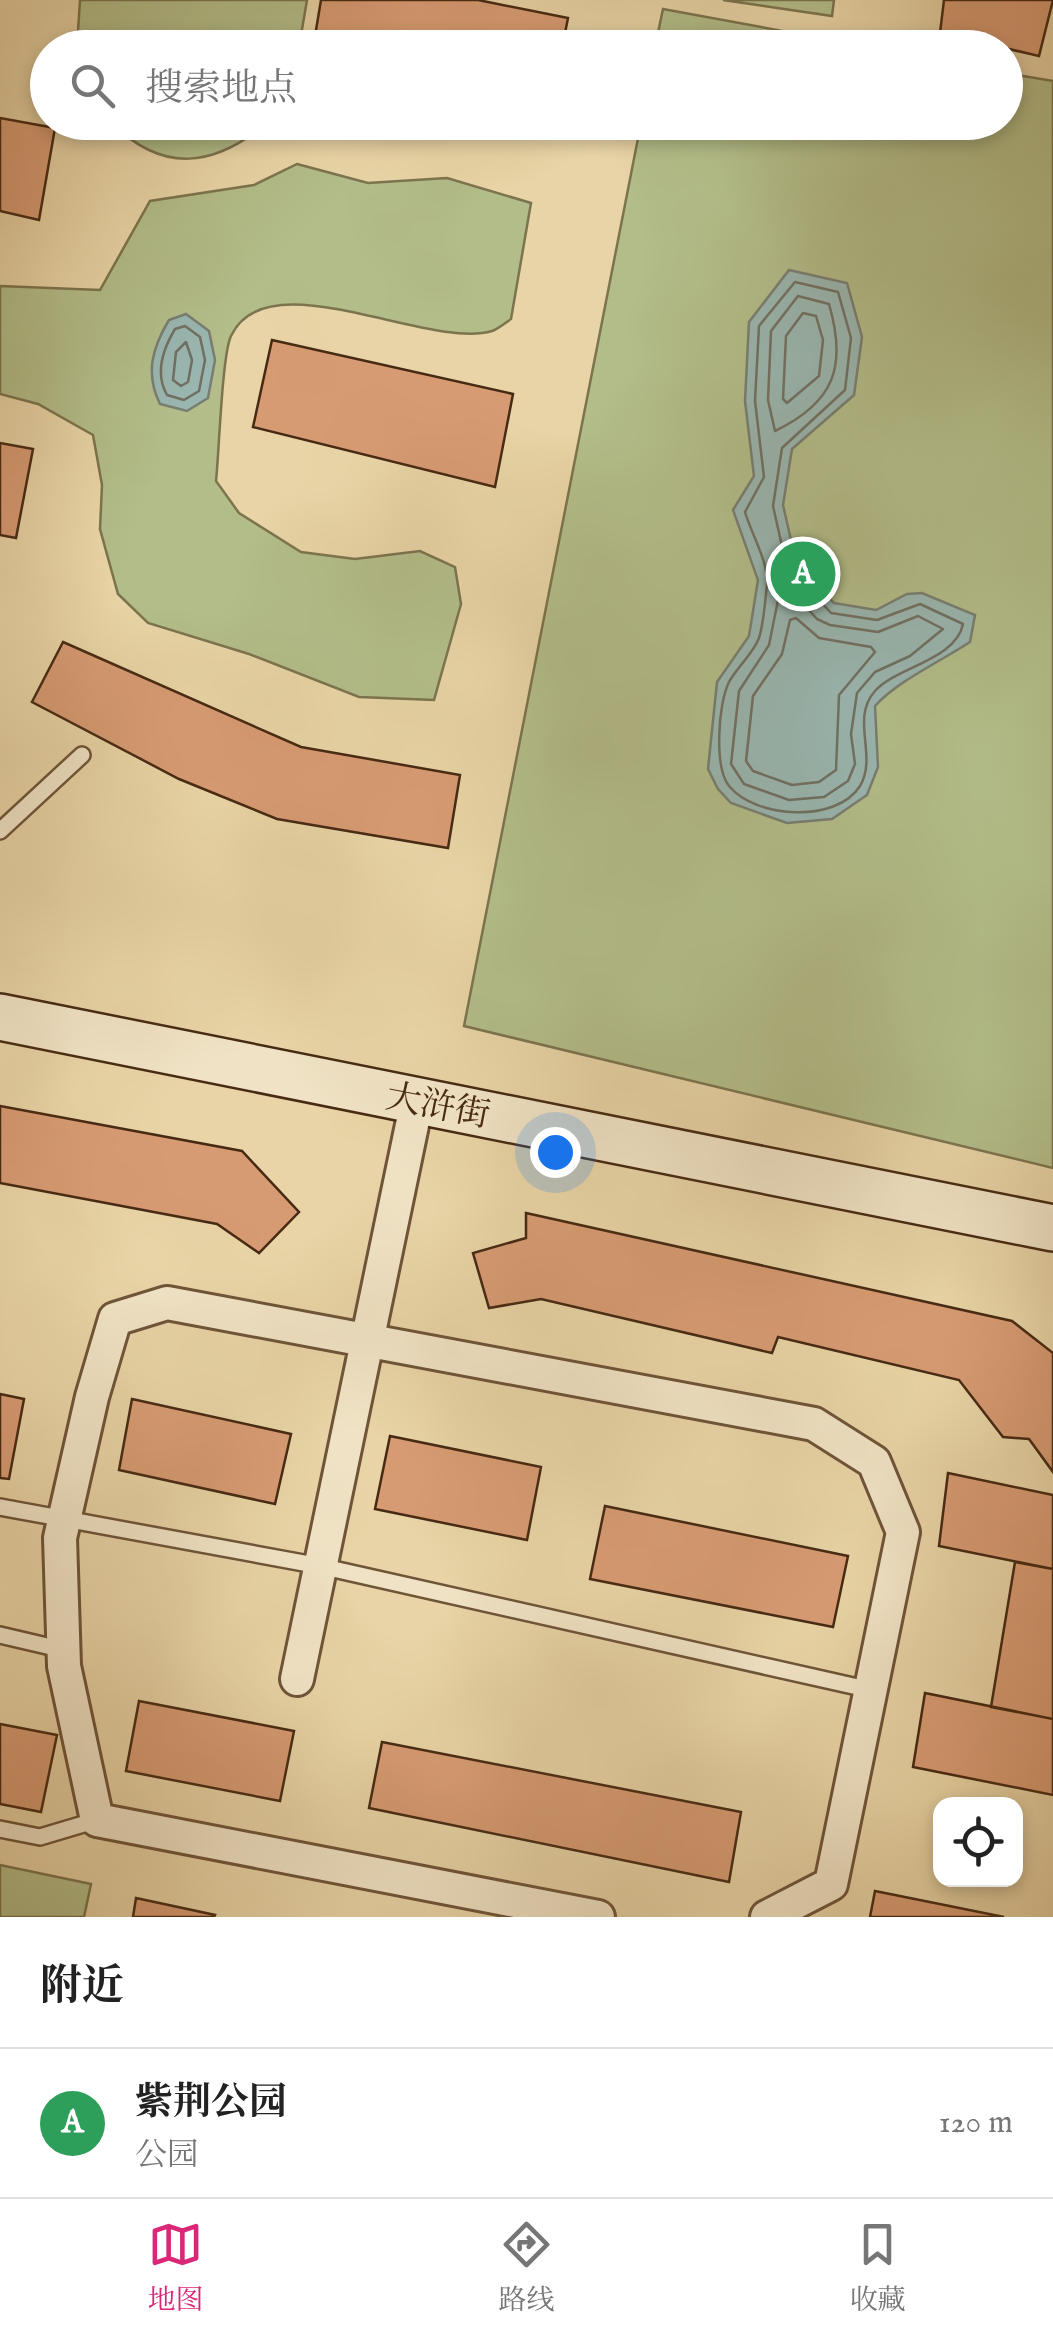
<!DOCTYPE html>
<html lang="zh">
<head>
<meta charset="utf-8">
<style>
  body { margin:0; font-family:"IM FELL English","Noto Serif SC",serif; background:#f2f2f2; color:#222 }
  .controls { position:absolute; right:30px; bottom:30px; display:grid; overflow:hidden; border-radius:20px; box-shadow:0 5px 15px #0003 }
  .controls button { width:90px; height:90px; display:grid; place-items:center; padding:0; border:0; border-bottom:2px solid #e0e0e0; background:#fff; color:#222; font:50px sans-serif }
  .you { position:absolute; left:555px; top:1152px; width:35px; height:35px; margin:-25px; border:8px solid #fff; border-radius:50%; background:#1a73e8; box-shadow:0 0 0 15px #1a73e833 }
  .badge { display:grid; place-items:center; width:65px; height:65px; border-radius:50%; background:#db2777; color:#fff; font-size:32px; font-weight:700 }
  .pin { position:absolute; translate:-50% -50%; border:5px solid #fff; box-shadow:0 2px 10px #0006 }
  .list { margin:0; padding:0; list-style:none }
  h2 { display:flex; justify-content:space-between; align-items:center; height:130px; margin:0; padding:0 40px; font-size:42px }
  h2 small { font-size:32px; font-weight:400; color:#767676 }
  .list li { display:grid; grid-template-columns:65px 1fr auto; gap:30px; align-items:center; box-sizing:border-box; height:150px; padding:0 40px; border-top:2px solid #e0e0e0 }
  .list b { display:block; font-size:38px; white-space:nowrap }
  .list p { margin:0; font-size:32px; white-space:nowrap; color:#767676 }
  .list em { font-size:32px; font-style:normal; color:#767676 }
  .icon { flex:none; width:55px; height:55px; fill:none; stroke:currentColor; stroke-width:2; stroke-linecap:round; stroke-linejoin:round }
  .map { position:relative; flex:none; width:1053px; height:1917px; overflow:hidden }
  .search { position:absolute; background:#fff; box-shadow:0 5px 15px #0003; left:30px; right:30px; top:30px; height:110px; display:flex; align-items:center; gap:25px; box-sizing:border-box; padding:0 35px; border-radius:55px; color:#767676; font-size:38px }
  .sheet { height:280px; background:#fff }
  nav { display:flex; justify-content:space-around; align-items:center; box-sizing:border-box; height:140px; border-top:2px solid #e0e0e0; background:#fff; font-size:28px; color:#767676 }
  nav a { display:grid; justify-items:center; gap:5px }
  nav .on { color:#db2777 }
  .map>svg:first-child { display:block }
  .green { fill:#b2bd89; stroke:#7c744e; stroke-width:2.5 }
  .water { fill:#99b6b0; stroke:#787e71; stroke-width:2.5 }
  .lines { fill:none; stroke-linecap:round; stroke-linejoin:round }
  .shore { stroke:#707062; stroke-width:2.5 }
  .building { fill:#d79b73; stroke:#472a13; stroke-width:2.5 }
  .lane-casing { stroke:#6f5438; stroke-width:20 }
  .street-casing { stroke:#6f5438; stroke-width:38 }
  .secondary-casing { stroke:#472a13; stroke-width:50 }
  .lane { stroke:#f0e3c5; stroke-width:15 }
  .street { stroke:#f0e3c5; stroke-width:32 }
  .secondary { stroke:#f0e3c5; stroke-width:45 }
  .labels { text-anchor:middle; stroke-width:8; stroke-linejoin:round; paint-order:stroke }
  .street-label { font-size:35px; fill:#472a13; stroke:#f0e3c5 }
</style>
</head>
<body>
<div class="map">
<svg width="1053" height="1917" viewBox="0 0 1053 1917">
  <rect width="100%" height="100%" fill="#e8d4a6"/>
  <filter id="stains"><feTurbulence type="fractalNoise" baseFrequency=".002" numOctaves="4"/><feColorMatrix values="0 0 0 0 .2 0 0 0 0 .09 0 0 0 0 .02 0 0 0 .5 -.17"/></filter>
  <radialGradient id="worn" r=".72"><stop offset=".6" stop-color="#630" stop-opacity="0"/><stop offset="1" stop-color="#630" stop-opacity=".3"/></radialGradient>
  <path class="green" d="M80,0H307L299,47H77Z
    M723,0H834L832,16Z
    M663,9L870,47H655Z
    M1006,73L1053,81V1168L464,1026L641,123L1006,122Z
    M112,123H267C214,167 163,174 112,123Z
    M297,164L368,183L447,178L531,203L511,319C505,323 498,329 492,331C427,350 267,259 231,336C222,355 219,454 216,481L239,513L301,552L355,559L420,551L455,567L461,604L434,700L359,697L249,654L148,623L118,594L100,529L102,485L93,435L38,404L0,394V286L100,290L150,201L254,185Z
    M0,1865L91,1884L84,1917H0Z"/>
  <path class="water" d="M789,270L847,283L862,337L854,395L792,449L783,505L796,562L834,603L876,610L907,594L922,593L975,615L970,642C941,661 896,682 875,706L878,767L867,795L832,819L787,823L731,803L718,789L708,769L717,682L749,636L758,580L733,510L754,476L745,401L749,322Z
    M186,314L209,331L215,360L208,398L187,411L160,404C145,374 152,348 169,320Z"/>
  <g class="lines">
    <path class="shore" d="M795,282L838,292L851,338L845,390L782,448L773,506L786,564L831,613L877,620L920,604L963,624C956,660 896,667 875,691C850,719 878,756 860,786C836,824 755,818 729,786C714,767 718,704 729,682C737,667 753,654 759,638C764,622 765,601 767,585C769,563 751,533 745,512L764,477L755,401L759,326Z
      M798,296L829,304C847,366 835,402 775,431L768,400L771,331Z
      M803,313L816,316L823,340L819,376L787,403L783,399L786,336Z
      M185,326L200,337L205,360L199,391L184,400L167,395C155,374 163,349 175,329Z
      M186,342L192,360L188,382L181,386L173,380L176,352Z
      M781,585L787,586L817,619L830,625L878,632L918,616L943,629L910,656L875,672L857,693L851,734L855,764L848,781L824,797L789,800L744,784L731,764L739,691L769,645Z
      M796,618L819,638L871,647L875,652L839,695L836,770L819,782L792,785L753,771L746,761L753,696L782,654L790,620Z"/>
  </g>
  <path class="building" d="M321,0H478L568,18L562,48H313Z
    M944,0H1053L1039,56L940,33Z
    M0,118L55,128L39,220L0,211Z
    M272,340L513,394L495,487L253,427Z
    M0,443L33,449L16,538L0,535Z
    M63,642L301,747L460,775L448,848L277,819L179,779L32,702Z
    M0,1106L242,1151L299,1212L259,1253L217,1224L0,1183Z
    M526,1213L1012,1321L1053,1353V1472L1029,1439L1003,1437L959,1380L778,1337L772,1353L541,1299L489,1308L473,1253L526,1238Z
    M0,1394L24,1399L9,1479L0,1478Z
    M132,1399L291,1434L275,1504L119,1470Z
    M390,1436L541,1467L527,1540L375,1509Z
    M948,1473L1053,1495V1569L939,1546Z
    M605,1506L848,1556L833,1627L590,1579Z
    M1015,1562L1053,1569V1719L991,1707Z
    M925,1693L1053,1719V1795L913,1767Z
    M139,1701L294,1731L280,1801L126,1771Z
    M0,1724L57,1735L41,1812L0,1804Z
    M382,1742L741,1812L729,1882L369,1808Z
    M875,1891L1004,1917H870Z
    M136,1898L215,1915L214,1917H133Z"/>
  <g class="lines">
    <g class="lane-casing">
      <path id="lane" d="M0,831L82,755
        M0,1507L320,1566L871,1690
        M0,1635L64,1650
        M0,1829L40,1837L97,1820"/>
    </g>
    <g class="street-casing">
      <path id="street" d="M297,1679L417,1101
        M598,1917L97,1820L64,1666L60,1538L92,1397L115,1319L167,1303L814,1424L874,1462L903,1532L831,1884L767,1917"/>
    </g>
    <g class="secondary-casing">
      <path id="secondary" d="M0,1017L1053,1228"/>
    </g>
    <use href="#lane" class="lane"/>
    <use href="#street" class="street"/>
    <use href="#secondary" class="secondary"/>
  </g>
  <g class="labels">
    <g class="street-label">
      <text transform="translate(438 1105) rotate(11)" y="12">大浒街</text>
    </g>
  </g>
  <rect width="100%" height="100%" filter="url(#stains)"/>
  <rect width="100%" height="100%" fill="url(#worn)"/>
</svg>
<div class="controls">
<button><svg class="icon" aria-label="locate" viewBox="0 0 24 24"><circle cx="12" cy="12" r="6"/><path d="M12 2v4M12 18v4M2 12h4M18 12h4"/></svg></button>
</div>
<div class="you"></div>
<div class="pin badge" style="left:803px;top:574px;background:#2e9e5b">A</div>
<div class="search"><svg class="icon" aria-label="search" viewBox="0 0 24 24"><circle cx="10" cy="10" r="6"/><path d="M15 15l6 6"/></svg>搜索地点</div>
</div>
<section class="sheet">
<h2>附近<small></small></h2>
<ul class="list">
<li><span class="badge" style="background:#2e9e5b">A</span><div><b>紫荆公园</b><p>公园</p></div><em>120 m</em></li>
</ul>
</section>
<nav>
<a class="on"><svg class="icon" aria-label="map" viewBox="0 0 24 24"><path d="M3 6l6-2 6 2 6-2v14l-6 2-6-2-6 2zM9 4v14M15 6v14"/></svg>地图</a>
<a><svg class="icon" aria-label="directions" viewBox="0 0 24 24"><path d="M12 3l9 9-9 9-9-9zM9 14v-3h6M13 9l2 2-2 2"/></svg>路线</a>
<a><svg class="icon" aria-label="saved" viewBox="0 0 24 24"><path d="M7 4h10v16l-5-4-5 4z"/></svg>收藏</a>
</nav>
</body>
</html>
